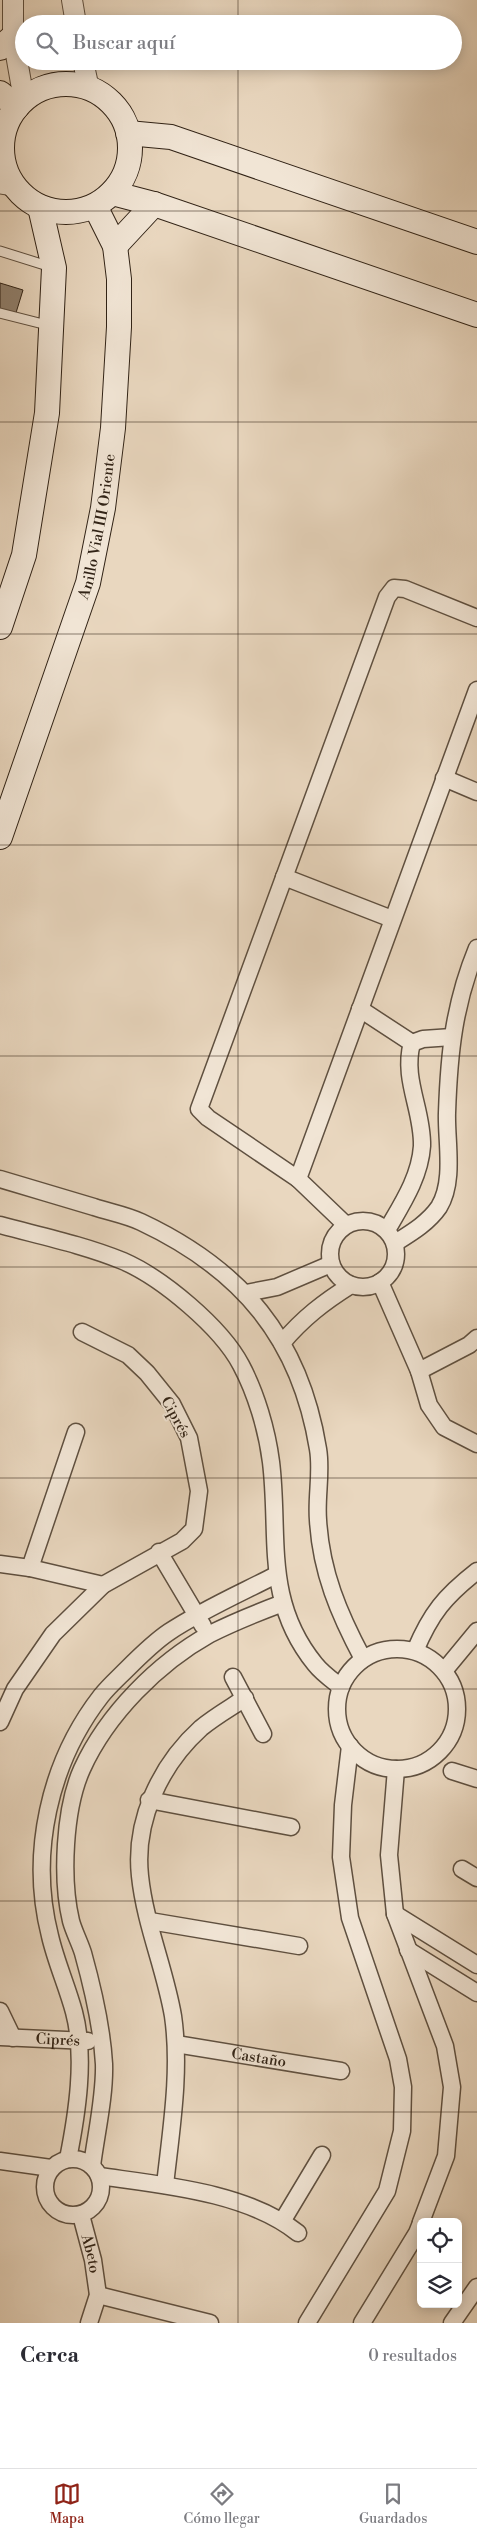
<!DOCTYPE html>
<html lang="es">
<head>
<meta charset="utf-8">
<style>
  body { margin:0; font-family:"Libre Bodoni",serif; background:#f2f2f3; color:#2b2b33 }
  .controls { position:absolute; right:15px; bottom:15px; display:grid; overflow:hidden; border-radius:8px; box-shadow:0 2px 12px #0003 }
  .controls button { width:45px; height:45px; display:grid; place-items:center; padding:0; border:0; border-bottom:1px solid #e1e1e2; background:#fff; color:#2b2b33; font:25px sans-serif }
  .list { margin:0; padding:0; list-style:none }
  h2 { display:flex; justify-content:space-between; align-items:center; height:65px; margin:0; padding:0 20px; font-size:21px }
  h2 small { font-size:16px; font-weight:400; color:#7c7c81 }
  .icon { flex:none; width:28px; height:28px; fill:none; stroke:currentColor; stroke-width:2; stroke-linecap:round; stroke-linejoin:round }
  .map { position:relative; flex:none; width:477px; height:2323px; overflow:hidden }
  .search { position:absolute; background:#fff; box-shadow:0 2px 12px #0003; left:15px; right:15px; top:15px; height:55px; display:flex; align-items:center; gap:12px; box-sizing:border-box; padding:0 18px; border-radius:28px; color:#7c7c81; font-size:19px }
  .sheet { height:145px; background:#fff }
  nav { display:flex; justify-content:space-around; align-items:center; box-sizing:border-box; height:70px; border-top:1px solid #e1e1e2; background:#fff; font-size:14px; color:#7c7c81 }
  nav a { display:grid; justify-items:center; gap:2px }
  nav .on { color:#8f2418 }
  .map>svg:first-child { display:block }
  .building { fill:#91816e; stroke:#312316 }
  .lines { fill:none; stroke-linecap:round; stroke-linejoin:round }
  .service-casing { stroke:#5f5040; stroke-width:11 }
  .minor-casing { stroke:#5f5040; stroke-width:19 }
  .tertiary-casing { stroke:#5f5040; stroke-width:22 }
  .secondary-casing { stroke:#312316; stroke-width:26 }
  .service { stroke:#f1e5d5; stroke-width:9 }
  .minor { stroke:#f1e5d5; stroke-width:16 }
  .tertiary { stroke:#f1e5d5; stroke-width:20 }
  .secondary { stroke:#f1e5d5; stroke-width:24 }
  .grid { fill:none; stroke:#312316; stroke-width:1; stroke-opacity:0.55 }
  .labels { text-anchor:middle; stroke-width:4; stroke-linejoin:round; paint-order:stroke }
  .street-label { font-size:15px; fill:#312316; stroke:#f1e5d5 }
</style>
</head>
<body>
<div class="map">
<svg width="477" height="2323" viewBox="0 0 477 2323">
  <rect width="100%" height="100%" fill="#e9d7bf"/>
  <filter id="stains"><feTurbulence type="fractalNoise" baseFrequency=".004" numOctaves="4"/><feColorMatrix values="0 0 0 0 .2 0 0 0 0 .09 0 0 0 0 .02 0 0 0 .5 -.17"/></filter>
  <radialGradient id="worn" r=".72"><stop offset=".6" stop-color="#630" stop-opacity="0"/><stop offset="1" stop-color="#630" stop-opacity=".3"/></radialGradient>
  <path class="building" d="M0,283L23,290L15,316L0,311Z"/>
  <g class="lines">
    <g class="service-casing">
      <path id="service" d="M0,189L19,192
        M0,251L51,267
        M0,313L51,326"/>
    </g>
    <g class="minor-casing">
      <g id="minor">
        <path d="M444,778L477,792"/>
        <path d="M284,877L392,919"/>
        <path d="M360,1009L412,1043"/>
        <path d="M412,1043L423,1039L452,1037"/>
        <path d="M0,1179C31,1188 63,1198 94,1207C109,1212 126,1215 141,1222C241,1269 300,1338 318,1449C322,1472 316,1497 318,1520C321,1572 339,1614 363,1659"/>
        <path d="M298,1179L477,690"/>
        <circle cx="363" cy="1254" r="33"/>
        <path d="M0,1225C41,1236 84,1245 123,1261C162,1278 221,1327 241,1365C256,1393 267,1430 271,1462C280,1535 263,1600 315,1664C322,1673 332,1680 341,1687"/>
        <path d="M346,1225L298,1179L208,1118L199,1109L387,597L394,588L405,589L477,618"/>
        <path d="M387,1230C402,1204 420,1177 422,1146C423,1110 402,1079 412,1043"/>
        <path d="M395,1243C411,1233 428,1223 439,1207C455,1181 446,1141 447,1113C449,1053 454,1004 477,948"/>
        <path d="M380,1282L419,1371L429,1405L444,1427L477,1444"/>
        <path d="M246,1293L277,1287L331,1264"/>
        <path d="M282,1343C303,1318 324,1302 351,1285"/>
        <path d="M419,1371L469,1345L477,1338"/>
        <path d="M159,1552L203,1626"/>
        <path d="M0,1564L30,1568L103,1585"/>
        <path d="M30,1568L76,1432"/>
        <circle cx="397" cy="1709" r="60"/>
        <path d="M415,1651C431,1613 445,1596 477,1571"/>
        <path d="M444,1671L477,1631"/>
        <path d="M233,1677L263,1734"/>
        <path d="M0,1722L15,1689L53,1634L103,1585L182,1541L194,1529L199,1491L189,1438L172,1404L147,1373L128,1355L82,1332"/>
        <path d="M396,1769L389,1855L395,1914L445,2046L452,2087L446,2156L421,2222"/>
        <path d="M452,1771L477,1779"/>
        <path d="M149,1800L291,1827"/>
        <path d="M462,1869L477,1878"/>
        <path d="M395,1914L477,1965"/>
        <path d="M150,1921L299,1946"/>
        <path d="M408,1950L477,1993"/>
        <path d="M0,2011L13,2038"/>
        <path id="s1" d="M0,2037L88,2041"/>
        <path id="s2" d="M176,2044L341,2071"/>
        <circle cx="73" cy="2187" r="28"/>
        <path d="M68,2159C77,2114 86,2057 74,2012C67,1986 56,1962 50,1936C29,1854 49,1763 101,1696C108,1687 118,1678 127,1669C140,1656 154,1642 169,1632C202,1610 241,1593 276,1575"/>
        <path d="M0,2161L51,2168"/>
        <path d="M92,2166C96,2134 105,2096 104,2064C102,2027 93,1989 83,1953C80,1943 74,1932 71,1921C61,1879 64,1809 82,1769C107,1714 158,1663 210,1634C234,1622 259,1612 283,1603"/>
        <path d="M99,2176C162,2185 247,2192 298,2233"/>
        <path d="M165,2185C171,2130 181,2071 173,2016C165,1969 145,1924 140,1876C134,1821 160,1765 201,1728C214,1717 230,1708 245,1698"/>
        <path id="s3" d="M81,2215L93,2260L98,2295L89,2323"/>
        <path d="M283,2220L322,2155"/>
        <path d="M98,2295L210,2323"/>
        <path d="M307,2323L387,2191L402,2131L403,2087L398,2059L350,1918L341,1857L343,1805L350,1746"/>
        <path d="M362,2323L417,2233L421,2223"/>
        <path d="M452,2323L477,2287"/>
      </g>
    </g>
    <g class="tertiary-casing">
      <path id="tertiary" d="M13,0V37L24,100
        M72,0L76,24
        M83,61L89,89"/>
    </g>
    <g class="secondary-casing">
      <g id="secondary">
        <path d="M0,48L13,37"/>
        <circle cx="66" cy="148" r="64"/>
        <path d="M0,93L17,107"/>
        <path d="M128,133L171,137L477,242"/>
        <path d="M112,193L154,204L477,315"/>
        <path d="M115,246L154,204"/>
        <path d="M0,627L24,555L47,413L54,268L40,207"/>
        <path id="s4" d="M0,837L88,583L103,508L113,428L119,327V279L115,246L95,206"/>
      </g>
    </g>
    <use href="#service" class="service"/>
    <use href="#minor" class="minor"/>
    <use href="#tertiary" class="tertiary"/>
    <use href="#secondary" class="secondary"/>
  </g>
  <path class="grid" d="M238,0V24M238,61V2323M0,211H477M0,422H477M0,634H477M0,845H477M0,1056H477M0,1267H477M0,1478H477M0,1689H477M0,1901H477M0,2112H477"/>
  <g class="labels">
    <g class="street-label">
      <text dy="5" stroke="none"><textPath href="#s4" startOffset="326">Anillo Vial III Oriente</textPath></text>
      <text transform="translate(176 1417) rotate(61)" y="5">Ciprés</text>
      <text dy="5" stroke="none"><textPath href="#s1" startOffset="58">Ciprés</textPath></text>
      <text dy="5" stroke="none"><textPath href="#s2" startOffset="84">Castaño</textPath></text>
      <text dy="5" stroke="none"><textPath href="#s3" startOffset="40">Abeto</textPath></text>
    </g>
  </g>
  <rect width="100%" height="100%" filter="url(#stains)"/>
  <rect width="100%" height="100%" fill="url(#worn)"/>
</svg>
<div class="controls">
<button><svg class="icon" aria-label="locate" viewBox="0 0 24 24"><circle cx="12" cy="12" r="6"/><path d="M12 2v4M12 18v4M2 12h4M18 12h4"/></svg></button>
<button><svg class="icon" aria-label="layers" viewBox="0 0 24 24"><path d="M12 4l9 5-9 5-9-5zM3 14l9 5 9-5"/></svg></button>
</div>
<div class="search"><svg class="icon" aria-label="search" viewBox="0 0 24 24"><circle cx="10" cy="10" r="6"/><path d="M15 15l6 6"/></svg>Buscar aquí</div>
</div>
<section class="sheet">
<h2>Cerca<small>0 resultados</small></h2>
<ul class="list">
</ul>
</section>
<nav>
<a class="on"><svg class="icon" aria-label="map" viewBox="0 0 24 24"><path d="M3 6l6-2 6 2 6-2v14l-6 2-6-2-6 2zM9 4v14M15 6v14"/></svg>Mapa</a>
<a><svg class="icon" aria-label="directions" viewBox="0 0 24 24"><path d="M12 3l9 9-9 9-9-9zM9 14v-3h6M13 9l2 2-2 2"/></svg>Cómo llegar</a>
<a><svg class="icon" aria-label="saved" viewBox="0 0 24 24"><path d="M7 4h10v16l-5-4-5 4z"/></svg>Guardados</a>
</nav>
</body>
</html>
